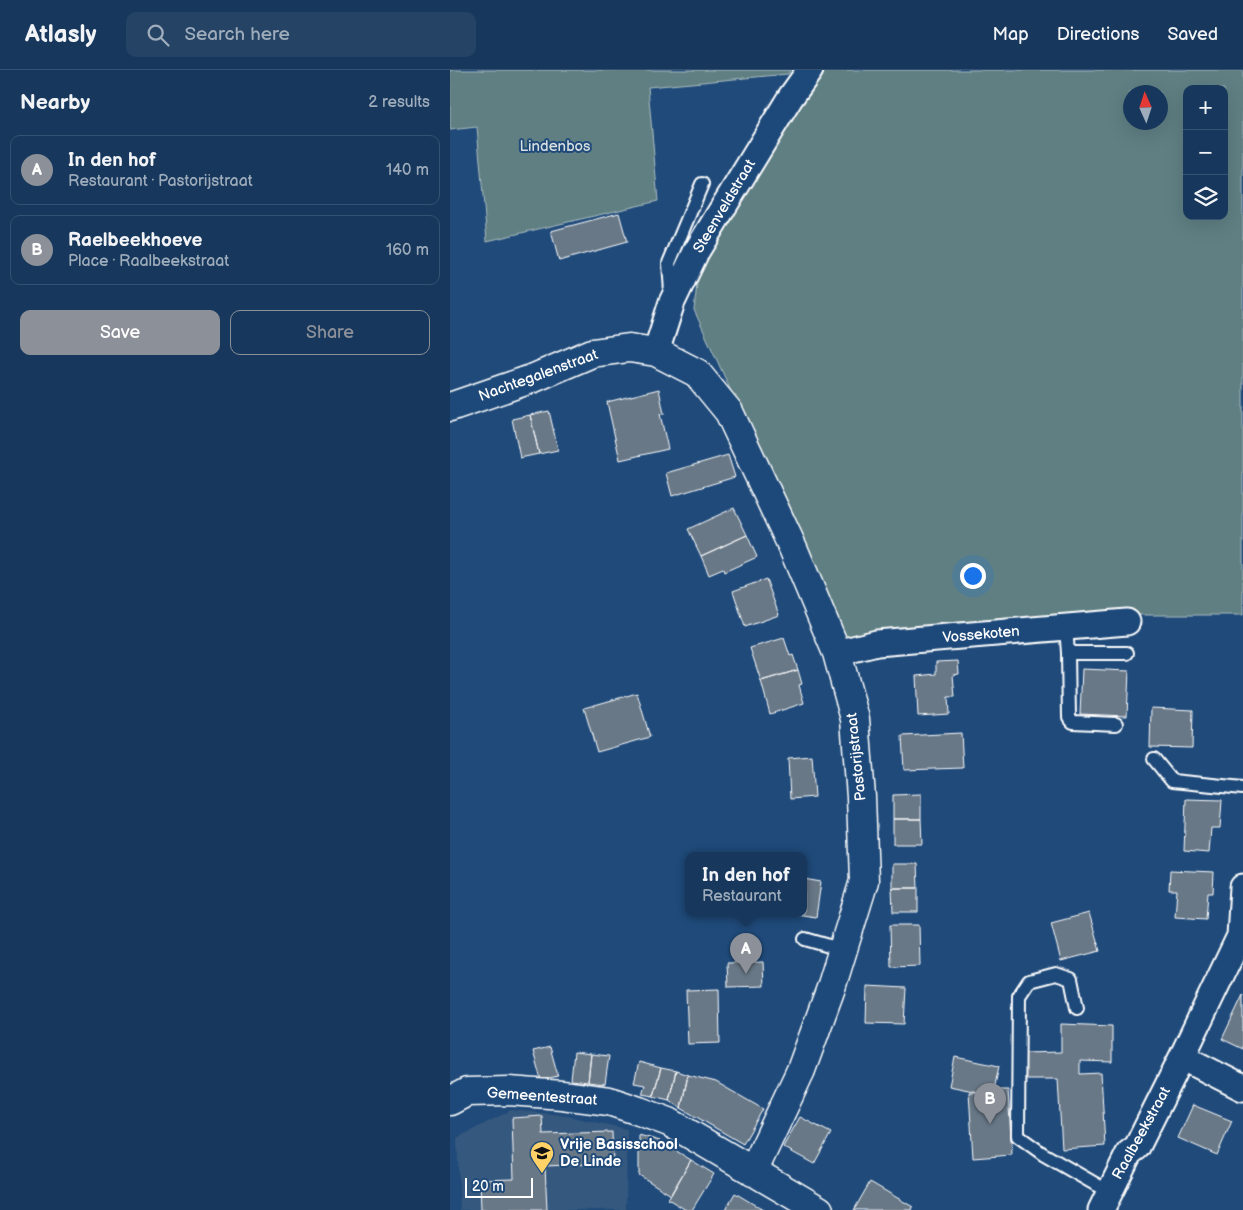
<!DOCTYPE html>
<html lang="en">
<head>
<meta charset="utf-8">
<style>
  body { margin:0; font-family:"Balsamiq Sans",sans-serif; background:#244365; color:#f1f3f6 }
  .controls { position:absolute; right:15px; top:15px; display:grid; overflow:hidden; border-radius:10px; box-shadow:0 5px 20px #0002 }
  .controls button { width:45px; height:45px; display:grid; place-items:center; padding:0; border:0; border-bottom:1px solid #365272; background:#17385c; color:#f1f3f6; font:25px sans-serif }
  .compass { position:absolute; left:673px; top:15px; width:45px; height:45px; border-radius:50%; background:#17385c; box-shadow:0 5px 20px #0002; rotate:357deg }
  .scale { position:absolute; left:15px; bottom:12px; width:68px; box-sizing:border-box; padding-left:5px; border:2px solid #fff; border-top:0; font-size:14px; line-height:18px; white-space:nowrap; color:#fff; -webkit-text-stroke:4px #1f4a7a; paint-order:stroke }
  .you { position:absolute; left:522px; top:505px; width:18px; height:18px; margin:-12px; border:4px solid #fff; border-radius:50%; background:#1a73e8; box-shadow:0 0 0 8px #1a73e833 }
  .badge { display:grid; place-items:center; width:32px; height:32px; border-radius:50%; background:#8c9099; color:#fff; font-size:16px; font-weight:700 }
  .pin { position:absolute; translate:-50% -41px; filter:drop-shadow(0 1px 2px #0008) }
  .pin::after { content:''; position:absolute; top:26px; width:18px; height:15px; background:inherit; clip-path:polygon(0 0,100% 0,50% 100%) }
  .popup { position:absolute; left:235px; top:782px; width:122px; height:65px; box-sizing:border-box; display:grid; place-content:center; border-radius:10px; background:#17385c; filter:drop-shadow(0 1px 4px #0005); font-size:16px; white-space:nowrap; color:#9eacbb }
  .popup b { font-size:19px; color:#f1f3f6 }
  .popup::after { content:''; position:absolute; left:50%; top:100%; margin-left:-10px; border:10px solid transparent; border-top-color:#17385c }
  .list { margin:0; padding:0; list-style:none }
  h2 { display:flex; justify-content:space-between; align-items:center; height:65px; margin:0; padding:0 20px; font-size:21px }
  h2 small { font-size:16px; font-weight:400; color:#9eacbb }
  .list li { display:grid; grid-template-columns:32px 1fr auto; gap:15px; align-items:center; box-sizing:border-box; height:70px; margin:0 10px 10px; padding:0 10px; border:1px solid #365272; border-radius:10px }
  .list b { display:block; font-size:19px; white-space:nowrap }
  .list p { margin:0; font-size:16px; white-space:nowrap; color:#9eacbb }
  .list em { font-size:16px; font-style:normal; color:#9eacbb }
  .actions { display:flex; gap:10px; padding:15px 20px }
  .actions a { flex:1; padding:11px 0; border:1px solid #8c9099; border-radius:10px; text-align:center; font-size:18px; color:#8c9099 }
  .actions .main { background:#8c9099; color:#fff }
  .icon { flex:none; width:28px; height:28px; fill:none; stroke:currentColor; stroke-width:2; stroke-linecap:round; stroke-linejoin:round }
  .map { position:relative; flex:none; width:793px; height:1140px; overflow:hidden }
  header { display:flex; align-items:center; gap:30px; box-sizing:border-box; height:70px; padding:0 25px; background:#17385c; border-bottom:1px solid #365272 }
  header strong { font-size:24px }
  nav { display:flex; gap:28px; margin-inline-start:auto; font-size:18px }
  .search { width:350px; height:45px; background:#244365; display:flex; align-items:center; gap:12px; box-sizing:border-box; padding:0 18px; border-radius:10px; color:#9eacbb; font-size:19px }
  main { display:flex }
  aside { flex:1; background:#17385c }
  .map>svg:first-child { display:block }
  .built { fill:#35587e }
  .green { fill:#5f7f83; stroke:#afbfc1; fill-rule:evenodd }
  .building { fill:#687887; stroke:#fff }
  .lines { fill:none; stroke-linecap:round; stroke-linejoin:round }
  .service-casing { stroke:#fff; stroke-width:16 }
  .minor-casing { stroke:#fff; stroke-width:29 }
  .tertiary-casing { stroke:#fff; stroke-width:31 }
  .service { stroke:#1f4a7a; stroke-width:12 }
  .minor { stroke:#1f4a7a; stroke-width:25 }
  .tertiary { stroke:#1f4a7a; stroke-width:28 }
  .labels { text-anchor:middle; stroke-width:4; stroke-linejoin:round; paint-order:stroke }
  .park-label { font-size:15px; fill:#d7dfe0; stroke:#1f4a7a }
  .street-label { font-size:15px; fill:#fff; stroke:#1f4a7a }
  .poi-label { font-size:15px; font-weight:bold; fill:#fff; stroke:#1f4a7a; text-anchor:start }
</style>
</head>
<body>
<header>
<strong>Atlasly</strong>
<div class="search"><svg class="icon" aria-label="search" viewBox="0 0 24 24"><circle cx="10" cy="10" r="6"/><path d="M15 15l6 6"/></svg>Search here</div>
<nav><a>Map</a><a>Directions</a><a>Saved</a></nav>
</header>
<main>
<aside>
<h2>Nearby<small>2 results</small></h2>
<ul class="list">
<li><span class="badge">A</span><div><b>In den hof</b><p>Restaurant · Pastorijstraat</p></div><em>140 m</em></li>
<li><span class="badge">B</span><div><b>Raelbeekhoeve</b><p>Place · Raalbeekstraat</p></div><em>160 m</em></li>
</ul>
<div class="actions"><a class="main">Save</a><a>Share</a></div>
</aside>
<div class="map">
<svg width="793" height="1140" viewBox="0 0 793 1140">
  <rect width="100%" height="100%" fill="#1f4a7a"/>
  <filter id="ink" filterUnits="userSpaceOnUse"><feTurbulence type="fractalNoise" baseFrequency=".02" numOctaves="2"/><feDisplacementMap in="SourceGraphic" scale="10" xChannelSelector="R" yChannelSelector="G"/><feConvolveMatrix kernelMatrix="1 2 1 2 8 2 1 2 1" color-interpolation-filters="sRGB"/></filter>
  <g filter="url(#ink)">
    <path class="built" d="M61,1040L113,1045L177,1059L176,1140H10L7,1068Z"/>
    <path class="green" d="M0,0H341L338,4L198,17L208,131L37,171L27,57L0,60Z
      M375,0H793V545H645L392,571L354,481L244,240L249,197L285,135ZM737,19H774V146H737ZM680,22H710V52H680Z"/>
    <path class="building" d="M169,143L177,172L109,191L101,161Z
      M209,319L214,344H210L218,379L170,390L157,332Z
      M99,341L108,380L89,384L80,345Z
      M80,345L89,384L70,388L62,349Z
      M278,385L285,407L222,426L216,403Z
      M284,438L297,465L251,486L238,459Z
      M297,465L307,487L274,502L273,499L259,505L251,486Z
      M316,509L329,545L295,557L283,521Z
      M334,568L340,586L343,585L348,600L311,611L300,578Z
      M508,591L509,604L503,605L505,627H498L499,644L468,646L466,606L486,604V592Z
      M632,599L679,601L677,646L630,644Z
      M348,600L352,614L349,615L354,633L320,644L311,611Z
      M187,623L200,667L147,682L134,638Z
      M701,638L743,640L742,678L700,677Z
      M511,663L513,698L454,700L452,666Z
      M362,686L365,727L340,729L338,688Z
      M471,724V749H443V725Z
      M736,729L772,730L770,758H761L759,783L734,781Z
      M443,749H471L472,774H443Z
      M442,794H467L468,818H442Z
      M720,800L764,802L763,823H758L756,849L725,847L727,820H719Z
      M354,809L371,812L366,847L339,843H354Z
      M442,818H468V842H443Z
      M639,843L650,881L611,891L601,853Z
      M440,855H469L470,896L441,897Z
      M313,892L314,916L278,917L277,893Z
      M417,916L456,918L454,954L416,953Z
      M269,919L270,973L238,974L236,920Z
      M793,925V979L772,969Z
      M611,954L662,956V992L630,991V1004L651,1003L655,1076L612,1079L608,1009H574V983L611,982Z
      M100,977L108,1006L91,1010L83,981Z
      M124,982L141,984L138,1012L121,1010Z
      M141,984L159,986L155,1014L138,1012Z
      M505,987L549,996L544,1020H558L562,1085L523,1088L519,1022H528L499,1016Z
      M189,992L211,998L203,1026L192,1024L195,1015L184,1013Z
      M211,998L226,1001L219,1030L203,1026Z
      M226,1001L238,1005L231,1038L219,1030Z
      M238,1005L266,1012L313,1039L293,1074L231,1038Z
      M743,1035L782,1051L767,1085L728,1068Z
      M92,1046L93,1064L162,1062L163,1093L95,1096L97,1140H31L30,1110L64,1109L62,1048Z
      M350,1047L381,1063L364,1094L333,1077Z
      M189,1065L210,1071L241,1090L221,1125L189,1105Z
      M241,1090L264,1104L242,1140H236L218,1129Z
      M420,1112L463,1137L462,1140H404Z
      M285,1123L313,1140H275Z"/>
    <g class="lines">
      <g class="service-casing">
        <path id="service" d="M221,222L219,193L252,114
          M616,557L618,583L619,647L623,652L666,654
          M618,583H677
          M704,689L722,711L793,718
          M355,869L393,880
          M627,938L621,909L606,904L579,911L569,926L568,1066L593,1084L659,1122"/>
      </g>
      <g class="minor-casing">
        <path id="minor" d="M206,282L222,232L246,182L340,28L360,0
          M387,583L427,573L677,552
          M732,987L793,1018
          M651,1140L679,1083L687,1077L732,987L790,866L793,817"/>
      </g>
      <g class="tertiary-casing">
        <path id="tertiary" d="M0,337L84,308L142,283L179,278L206,282L247,303L279,342L343,478L387,583L405,649L411,727L414,811L381,918L351,1000L303,1102
          M0,1031L17,1022L59,1021L112,1025L159,1031L189,1041L219,1052L369,1140"/>
      </g>
      <use href="#service" class="service"/>
      <use href="#minor" class="minor"/>
      <use href="#tertiary" class="tertiary"/>
    </g>
  </g>
  <defs>
    <g id="school-pin" transform="scale(1.25)"><path d="M0 17L-7.5 6A9.5 9.5 0 1 1 7.5 6Z" fill="#ffd166" stroke="#1f4a7a"/><path d="M0-5L7-2L0 1L-7-2ZM-4 1L0 2.5L4 1V4Q0 6-4 4Z" fill="#111"/></g>
  </defs>
  <g fill-rule="evenodd">
    <use href="#school-pin" x="92" y="1083"/>
  </g>
  <g class="labels">
    <g class="park-label">
      <text x="105" y="81">Lindenbos</text>
    </g>
    <g class="street-label">
      <text transform="translate(274 136) rotate(-59)" y="5">Steenveldstraat</text>
      <text transform="translate(88 305) rotate(-20)" y="5">Nachtegalenstraat</text>
      <text transform="translate(531 564) rotate(-5)" y="5">Vossekoten</text>
      <text transform="translate(406 687) rotate(-96)" y="5">Pastorijstraat</text>
      <text transform="translate(92 1026) rotate(4)" y="5">Gemeentestraat</text>
      <text transform="translate(691 1063) rotate(-61)" y="5">Raalbeekstraat</text>
    </g>
    <g class="poi-label">
      <text x="110" y="1079">Vrije Basisschool<tspan x="110" dy="17">De Linde</tspan></text>
    </g>
  </g>
</svg>
<div class="controls">
<button>+</button>
<button>−</button>
<button><svg class="icon" aria-label="layers" viewBox="0 0 24 24"><path d="M12 4l9 5-9 5-9-5zM3 14l9 5 9-5"/></svg></button>
</div>
<svg class="compass" viewBox="-18 -18 36 36"><path d="M0-13l5 13h-10z" fill="#e53935"/><path d="M0 13l5-13h-10z" fill="#9eacbb"/></svg>
<div class="scale">20 m</div>
<div class="you"></div>
<div class="pin badge" style="left:296px;top:904px">A</div>
<div class="popup"><b>In den hof</b>Restaurant</div>
<div class="pin badge" style="left:540px;top:1054px">B</div>
</div>
</main>
</body>
</html>
